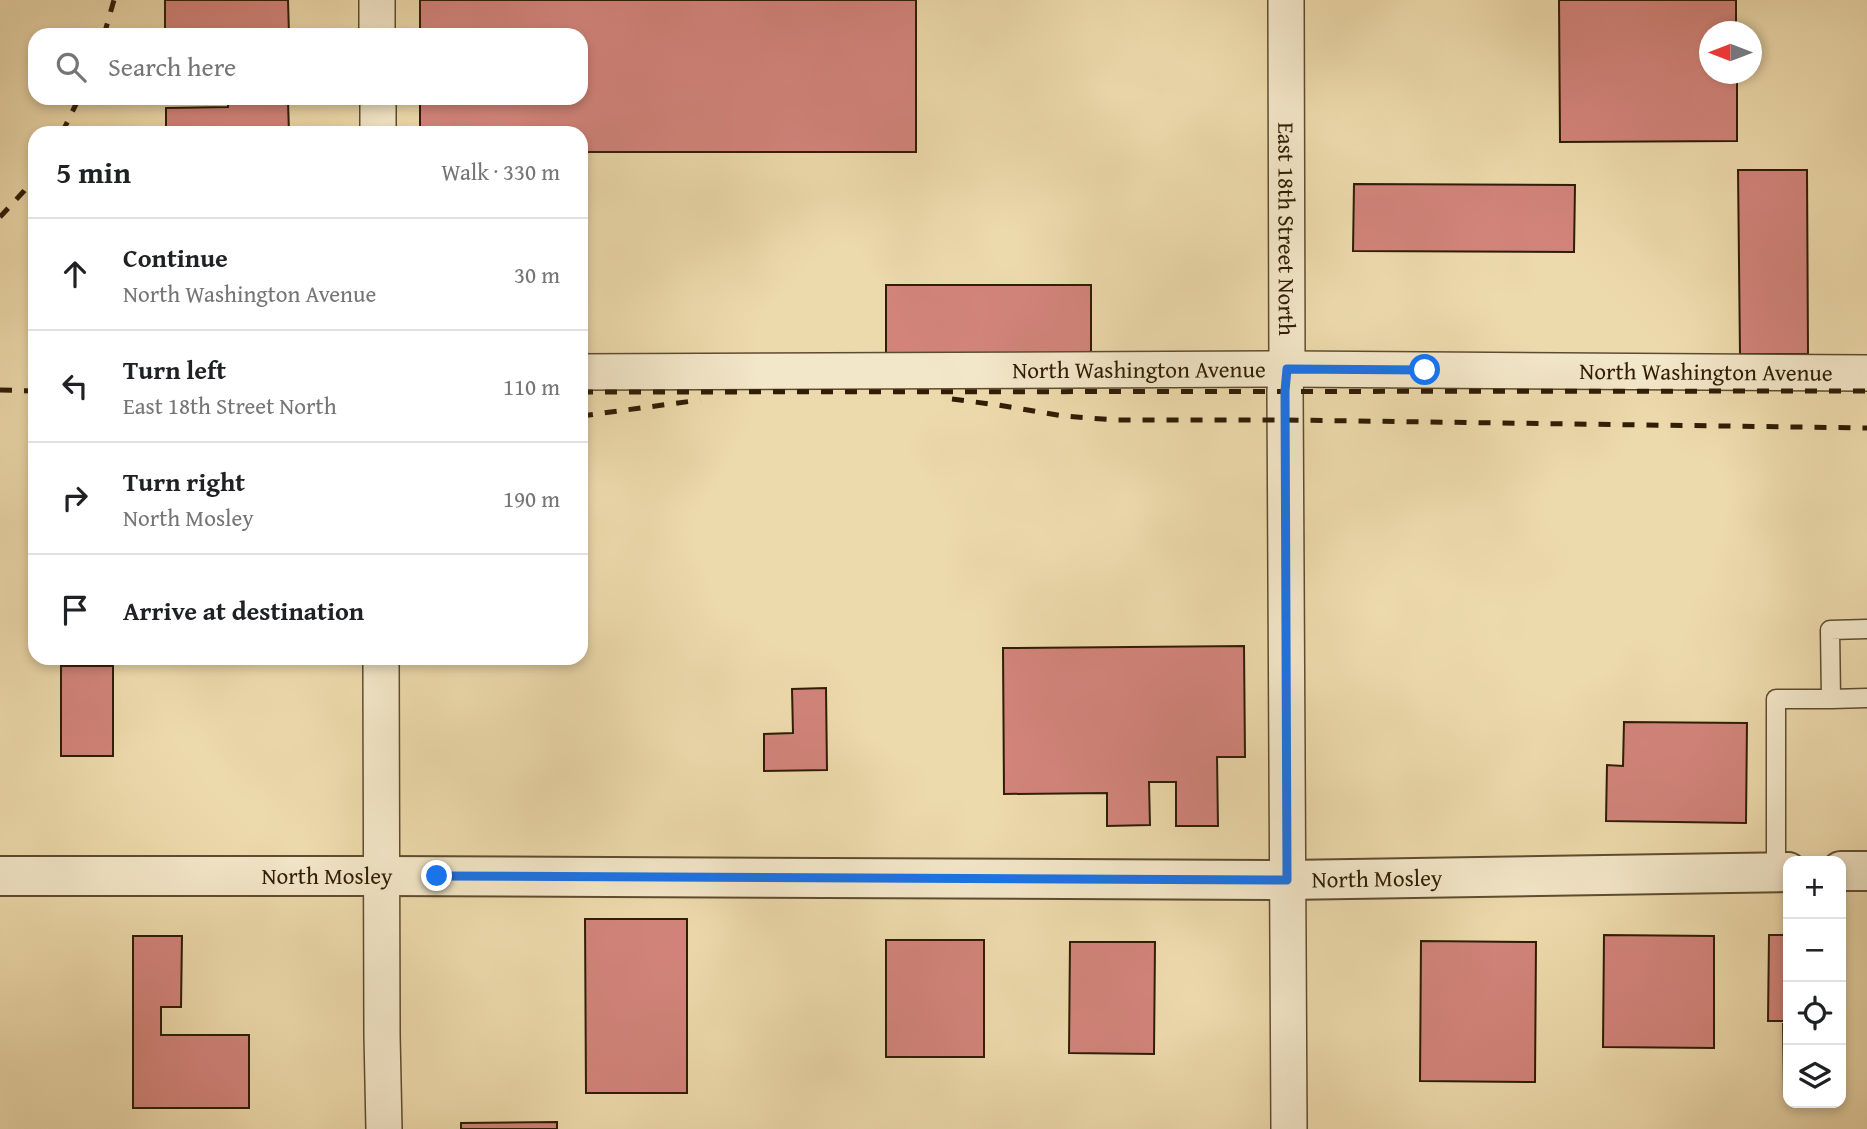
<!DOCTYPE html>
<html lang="en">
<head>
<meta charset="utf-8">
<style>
  body { margin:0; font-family:"Gentium Book Plus",serif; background:#f2f2f2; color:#202124 }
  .controls { position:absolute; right:21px; bottom:21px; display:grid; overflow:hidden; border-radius:14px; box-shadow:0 4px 10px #0003 }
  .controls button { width:63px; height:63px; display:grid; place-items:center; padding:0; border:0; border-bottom:2px solid #e0e0e0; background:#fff; color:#202124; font:35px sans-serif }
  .compass { position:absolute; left:1699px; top:21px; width:63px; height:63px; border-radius:50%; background:#fff; box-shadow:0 4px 10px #0003; rotate:270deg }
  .stop { position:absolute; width:21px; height:21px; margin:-16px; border:5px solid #1a73e8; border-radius:50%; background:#fff }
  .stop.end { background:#1a73e8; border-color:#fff; box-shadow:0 2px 7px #0008 }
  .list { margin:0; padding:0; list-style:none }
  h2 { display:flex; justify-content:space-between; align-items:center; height:91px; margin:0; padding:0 28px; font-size:30px }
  h2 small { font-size:23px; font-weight:400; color:#757577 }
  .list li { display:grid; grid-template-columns:46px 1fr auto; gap:21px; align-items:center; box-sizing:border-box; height:112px; padding:0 28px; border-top:2px solid #e0e0e0 }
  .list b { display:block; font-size:26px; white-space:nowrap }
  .list p { margin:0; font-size:23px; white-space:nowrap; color:#757577 }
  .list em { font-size:23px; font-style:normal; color:#757577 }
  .icon { flex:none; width:38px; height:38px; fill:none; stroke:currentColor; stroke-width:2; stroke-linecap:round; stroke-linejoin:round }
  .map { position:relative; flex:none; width:1867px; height:1129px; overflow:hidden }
  .search { position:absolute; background:#fff; box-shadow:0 4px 10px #0003; left:28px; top:28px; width:560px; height:77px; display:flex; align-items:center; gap:18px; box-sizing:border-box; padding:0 24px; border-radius:21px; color:#757577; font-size:26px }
  .panel { position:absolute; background:#fff; box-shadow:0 4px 10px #0003; left:28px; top:126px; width:560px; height:539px; border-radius:21px }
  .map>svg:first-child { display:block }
  .building { fill:#d2847b; stroke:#2f1d05; stroke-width:2 }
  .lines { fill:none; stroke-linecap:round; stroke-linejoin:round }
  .service-casing { stroke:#5e4c2f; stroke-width:21 }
  .minor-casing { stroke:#5e4c2f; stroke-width:38 }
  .tertiary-casing { stroke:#5e4c2f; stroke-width:42 }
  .service { stroke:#f3e7c9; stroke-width:18 }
  .minor { stroke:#f3e7c9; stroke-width:35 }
  .tertiary { stroke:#f3e7c9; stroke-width:38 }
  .rail { stroke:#2f1d05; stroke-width:5; stroke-dasharray:12 12; stroke-linecap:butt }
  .route { stroke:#1a73e8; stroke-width:9 }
  .labels { text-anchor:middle; stroke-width:6; stroke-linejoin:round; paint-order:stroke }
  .street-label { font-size:23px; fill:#2f1d05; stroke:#f3e7c9 }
</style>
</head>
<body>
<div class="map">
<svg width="1867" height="1129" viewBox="0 0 1867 1129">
  <rect width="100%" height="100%" fill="#eddaac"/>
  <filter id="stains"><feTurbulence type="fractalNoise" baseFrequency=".00286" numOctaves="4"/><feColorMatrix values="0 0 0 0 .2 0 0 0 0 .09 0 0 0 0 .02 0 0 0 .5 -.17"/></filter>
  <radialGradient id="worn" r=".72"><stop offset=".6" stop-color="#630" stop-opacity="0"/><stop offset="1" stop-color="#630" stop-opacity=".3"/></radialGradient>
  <path class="building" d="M165,0H288L289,35H165Z
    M420,0H916V152H581V133H420V98H581V35H420Z
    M1559,0H1736V32H1710V74H1737V141L1560,142Z
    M228,98H301V101H288L289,133H166V108L228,107Z
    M1738,170H1807L1808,354H1740Z
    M1354,184L1575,185L1574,252L1353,251Z
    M886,285H1091V356H886Z
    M1244,646L1245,757H1217L1218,826H1176V782H1149L1150,825L1107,826V793L1004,794L1003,648Z
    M61,666H113V756H61Z
    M826,688L827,770L764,771V734L793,733L792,689Z
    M1624,722L1747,723L1746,823L1606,821L1607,765L1623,766Z
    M585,919H687V1093H586Z
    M1604,935L1714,936V1048L1603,1047Z
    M1769,935H1788V1021H1768Z
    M133,936H182L181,1007H161V1035H249V1108H133Z
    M886,940H984V1057H886Z
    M1421,941L1536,942L1535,1082L1420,1081Z
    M1070,942H1155L1154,1054L1069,1053Z
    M1783,1024H1788V1094H1784Z
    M557,1122V1129H461V1123Z"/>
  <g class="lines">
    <g class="service-casing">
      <path id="service" d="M1831,699L1867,698
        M1776,872V699H1831L1830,630L1867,629"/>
    </g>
    <g class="minor-casing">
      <g id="minor">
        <path d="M377,0V35"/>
        <path id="s1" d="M1286,0L1287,369L1285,391L1289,1129"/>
        <path d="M378,98V133"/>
        <path id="s2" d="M581,372L1287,369L1867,373"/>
        <path d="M381,658L382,1035L384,1129"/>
      </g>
    </g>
    <g class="tertiary-casing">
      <g id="tertiary">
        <path d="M1841,871H1867"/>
        <path id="s3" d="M0,876H382L1287,880L1788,872"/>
      </g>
    </g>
    <use href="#service" class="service"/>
    <use href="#minor" class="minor"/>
    <use href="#tertiary" class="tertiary"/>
    <path class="rail" d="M104,35L114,0
      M62,133L79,98
      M0,217L24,191L35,175
      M0,390L35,391
      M581,392L1867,391
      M952,399L998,405L1063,416L1116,420H1286L1867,428
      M581,416L700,400"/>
  </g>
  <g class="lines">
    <path class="route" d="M437,876L1287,880L1285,391L1287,369L1425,370"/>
  </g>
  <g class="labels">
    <g class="street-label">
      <text dy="8" stroke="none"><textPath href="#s1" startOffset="229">East 18th Street North</textPath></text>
      <text dy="8" stroke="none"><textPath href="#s2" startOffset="558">North Washington Avenue</textPath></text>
      <text dy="8" stroke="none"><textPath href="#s2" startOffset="1125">North Washington Avenue</textPath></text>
      <text dy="8" stroke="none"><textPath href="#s3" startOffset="327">North Mosley</textPath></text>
      <text dy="8" stroke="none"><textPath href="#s3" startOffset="1377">North Mosley</textPath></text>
    </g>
  </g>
  <rect width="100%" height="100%" filter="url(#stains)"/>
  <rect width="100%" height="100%" fill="url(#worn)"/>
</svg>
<div class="controls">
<button>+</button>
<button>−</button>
<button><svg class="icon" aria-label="locate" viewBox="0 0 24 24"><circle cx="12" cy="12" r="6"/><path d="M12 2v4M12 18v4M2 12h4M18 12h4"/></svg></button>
<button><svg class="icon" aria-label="layers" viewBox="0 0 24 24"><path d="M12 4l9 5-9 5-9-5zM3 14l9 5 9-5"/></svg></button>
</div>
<svg class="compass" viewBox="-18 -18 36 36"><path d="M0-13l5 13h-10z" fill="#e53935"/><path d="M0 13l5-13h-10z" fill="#757577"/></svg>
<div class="stop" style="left:1425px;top:370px"></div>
<div class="stop end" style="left:437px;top:876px"></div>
<div class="search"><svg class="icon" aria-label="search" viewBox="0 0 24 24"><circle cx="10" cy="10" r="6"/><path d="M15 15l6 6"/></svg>Search here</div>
<section class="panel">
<h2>5 min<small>Walk · 330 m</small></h2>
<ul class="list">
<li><svg class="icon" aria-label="ahead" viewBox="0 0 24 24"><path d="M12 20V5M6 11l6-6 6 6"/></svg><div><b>Continue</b><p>North Washington Avenue</p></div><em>30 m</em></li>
<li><svg class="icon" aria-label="left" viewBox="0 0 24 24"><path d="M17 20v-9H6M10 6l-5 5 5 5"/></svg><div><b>Turn left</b><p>East 18th Street North</p></div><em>110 m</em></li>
<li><svg class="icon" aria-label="right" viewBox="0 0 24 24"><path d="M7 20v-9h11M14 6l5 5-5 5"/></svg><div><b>Turn right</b><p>North Mosley</p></div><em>190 m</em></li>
<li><svg class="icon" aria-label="arrive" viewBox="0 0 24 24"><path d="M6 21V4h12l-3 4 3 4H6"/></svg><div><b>Arrive at destination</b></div></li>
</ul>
</section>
</div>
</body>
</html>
